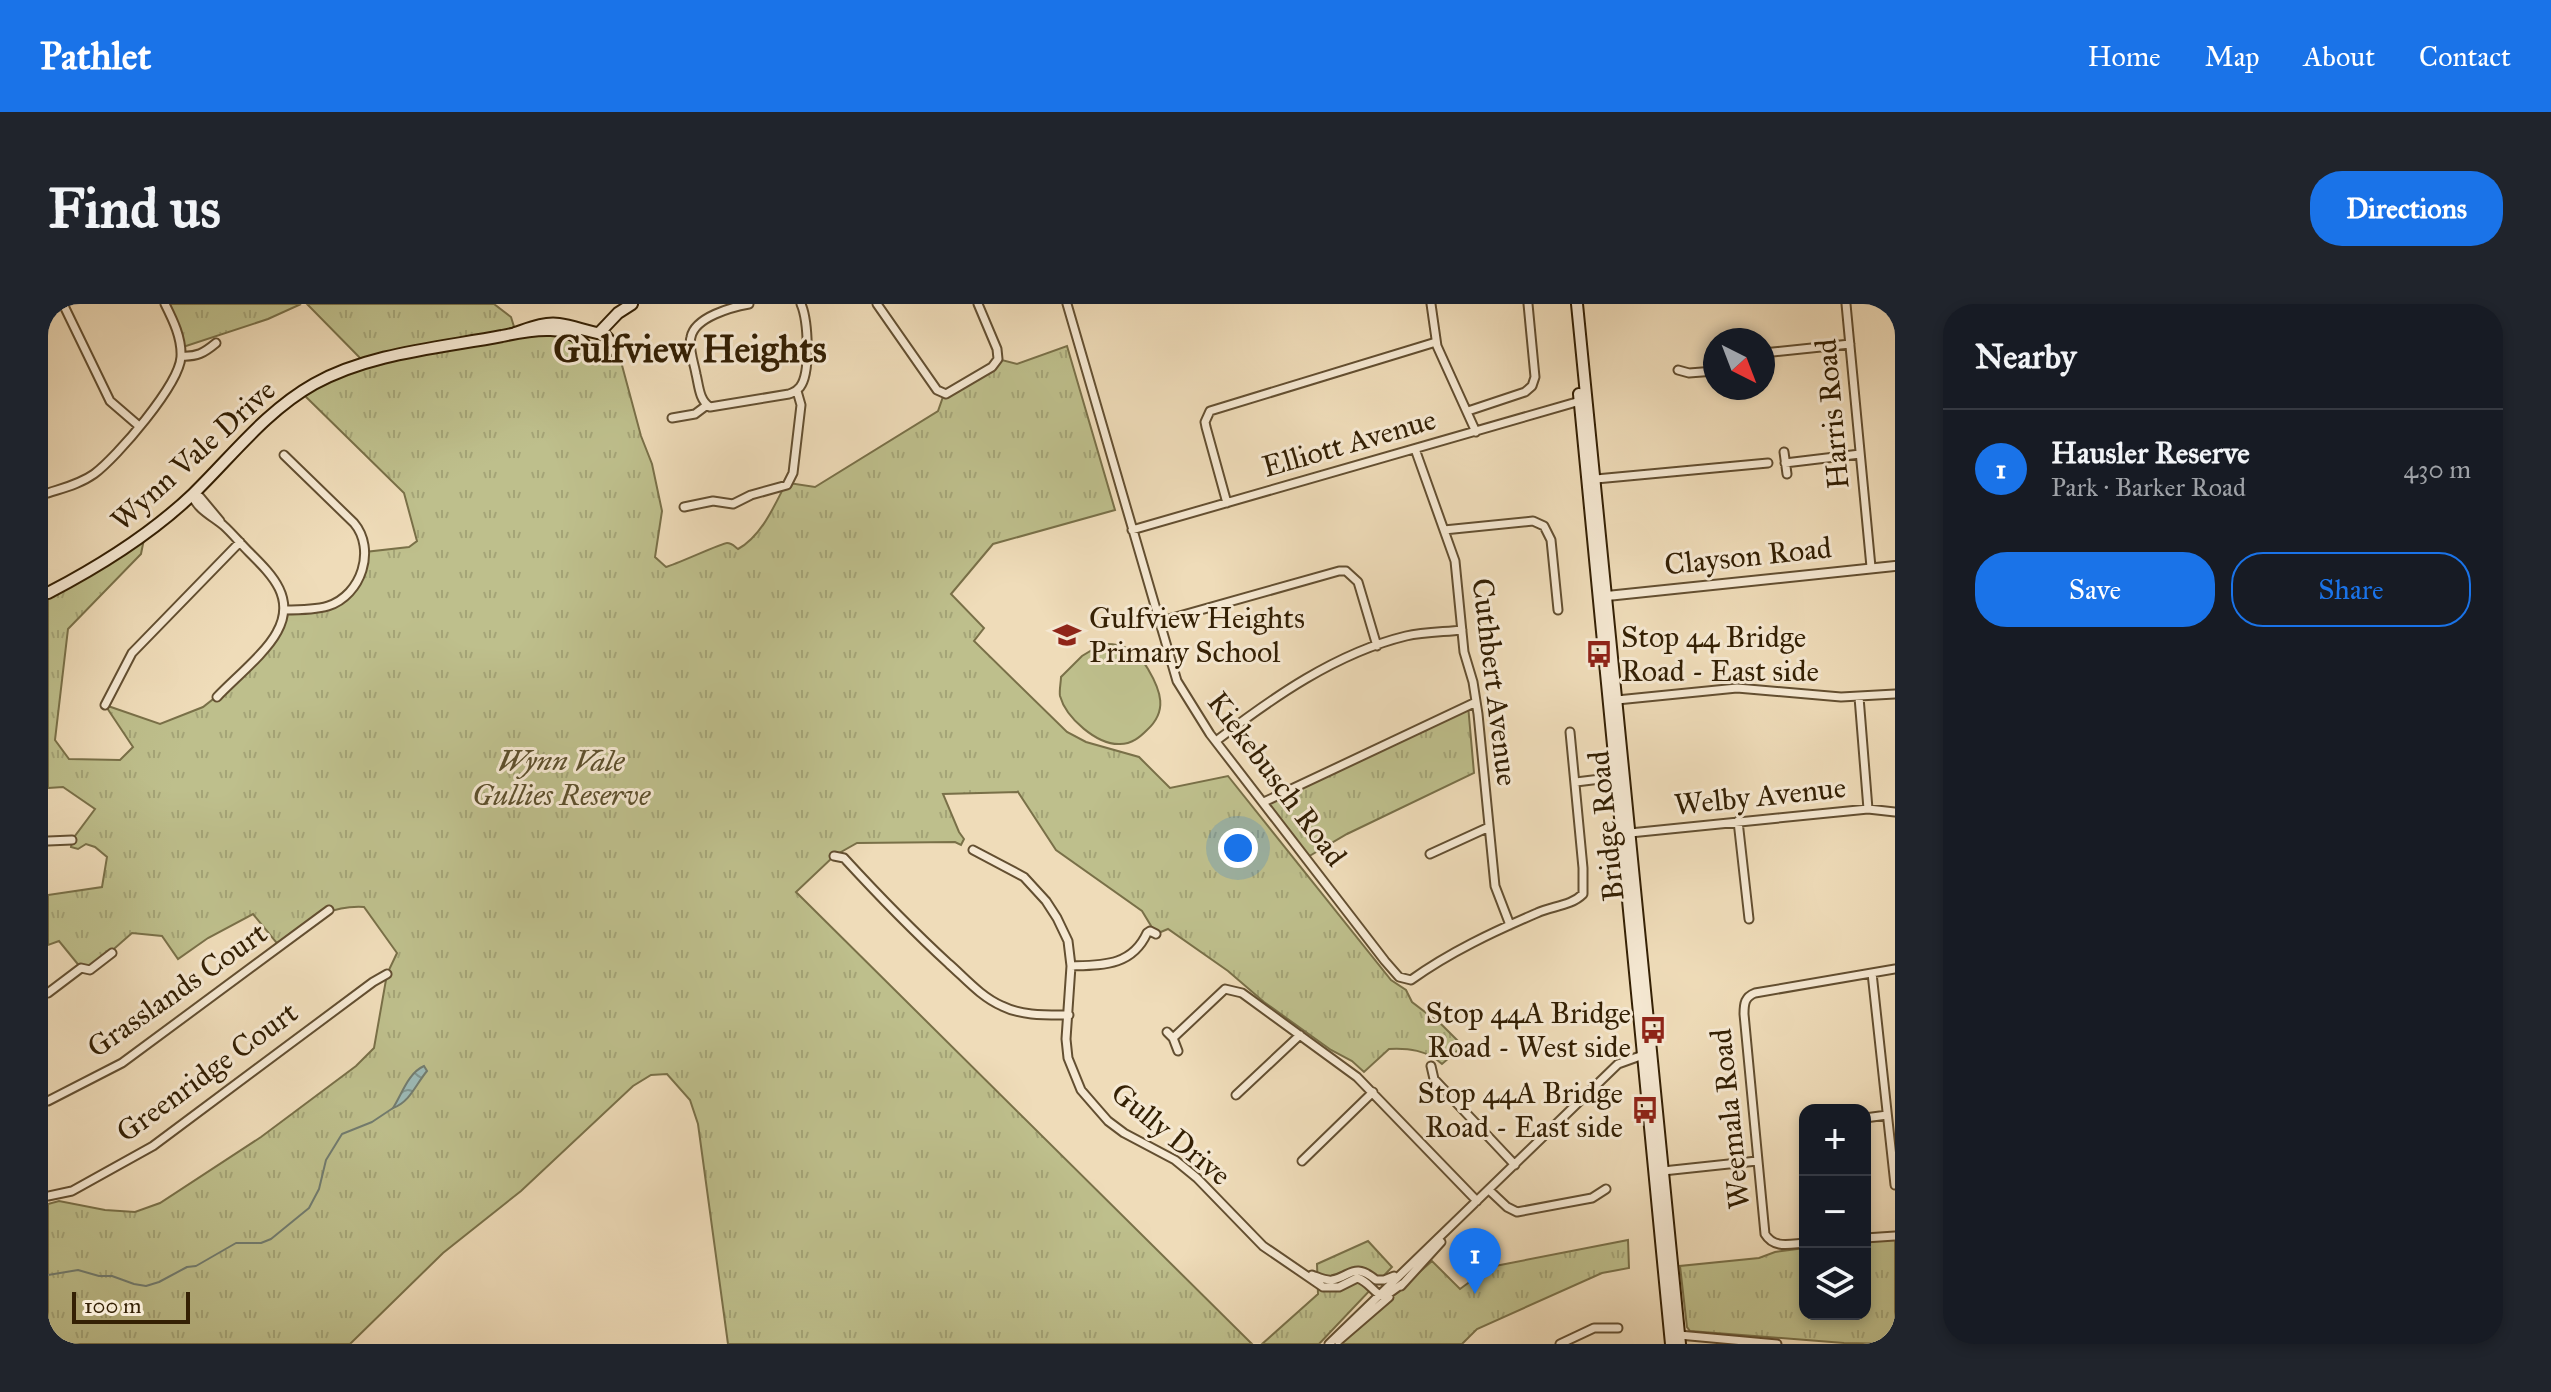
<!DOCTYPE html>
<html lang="en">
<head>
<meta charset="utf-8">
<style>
  body { margin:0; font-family:"IM FELL Great Primer",serif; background:#20242c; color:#f1f3f6 }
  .controls { position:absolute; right:24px; bottom:24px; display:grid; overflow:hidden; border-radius:16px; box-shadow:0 4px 12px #0003 }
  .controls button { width:72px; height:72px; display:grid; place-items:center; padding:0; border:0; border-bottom:2px solid #363941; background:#171b24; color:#f1f3f6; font:40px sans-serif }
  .compass { position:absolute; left:1655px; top:24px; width:72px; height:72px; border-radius:50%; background:#171b24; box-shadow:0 4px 12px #0003; rotate:138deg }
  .scale { position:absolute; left:24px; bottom:20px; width:118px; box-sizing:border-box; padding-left:8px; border:4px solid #342004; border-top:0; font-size:22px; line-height:28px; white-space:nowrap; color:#342004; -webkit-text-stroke:6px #f5e8d2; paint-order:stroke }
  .you { position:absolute; left:1190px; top:544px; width:28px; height:28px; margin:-20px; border:6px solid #fff; border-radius:50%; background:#1a73e8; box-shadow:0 0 0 12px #1a73e833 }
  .badge { display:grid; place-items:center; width:52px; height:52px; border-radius:50%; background:#1a73e8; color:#fff; font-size:26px; font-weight:700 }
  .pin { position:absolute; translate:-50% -66px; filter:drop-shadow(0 2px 4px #0008) }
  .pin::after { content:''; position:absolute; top:42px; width:28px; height:24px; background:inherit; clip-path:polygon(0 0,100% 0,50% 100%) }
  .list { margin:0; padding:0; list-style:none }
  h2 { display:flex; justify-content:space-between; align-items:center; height:104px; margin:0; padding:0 32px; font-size:34px }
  h2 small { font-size:26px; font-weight:400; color:#9ea1a6 }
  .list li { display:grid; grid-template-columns:52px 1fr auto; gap:24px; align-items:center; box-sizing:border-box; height:120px; padding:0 32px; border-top:2px solid #363941 }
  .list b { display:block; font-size:30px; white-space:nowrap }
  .list p { margin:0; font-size:26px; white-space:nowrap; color:#9ea1a6 }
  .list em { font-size:26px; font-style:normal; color:#9ea1a6 }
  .actions { display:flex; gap:16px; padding:24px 32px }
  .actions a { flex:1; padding:18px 0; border:2px solid #1a73e8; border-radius:32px; text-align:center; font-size:28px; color:#1a73e8 }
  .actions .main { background:#1a73e8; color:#fff }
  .icon { flex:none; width:44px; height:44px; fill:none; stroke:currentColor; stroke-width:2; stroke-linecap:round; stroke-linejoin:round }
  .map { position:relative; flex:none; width:1847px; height:1040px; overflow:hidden; border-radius:32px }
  header { display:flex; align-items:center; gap:48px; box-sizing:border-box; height:112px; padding:0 40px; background:#1a73e8; color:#fff }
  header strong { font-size:38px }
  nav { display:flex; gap:44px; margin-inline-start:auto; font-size:28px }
  .intro { display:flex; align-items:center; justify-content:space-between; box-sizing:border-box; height:192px; padding:0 48px }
  h1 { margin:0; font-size:56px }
  .button { padding:20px 36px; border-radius:32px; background:#1a73e8; color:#fff; font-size:28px; font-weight:700 }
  main { display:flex; gap:48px; padding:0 48px }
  aside { flex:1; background:#171b24; border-radius:32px; box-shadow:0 4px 12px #0003 }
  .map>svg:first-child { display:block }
  .grass { fill:#bebf8c; stroke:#797048; stroke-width:2 }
  .park { fill:url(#park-tufts); stroke:#797048; stroke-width:2 }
  .water { fill:url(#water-waves); stroke:#727c6f; stroke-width:2 }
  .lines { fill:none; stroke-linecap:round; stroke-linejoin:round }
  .stream { stroke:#727c6f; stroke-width:2 }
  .minor-casing { stroke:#634f31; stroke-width:11 }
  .tertiary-casing { stroke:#634f31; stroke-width:12 }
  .secondary-casing { stroke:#342004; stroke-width:14 }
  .minor { stroke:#f5e8d2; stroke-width:7 }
  .tertiary { stroke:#f5e8d2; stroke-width:8 }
  .secondary { stroke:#f5e8d2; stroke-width:10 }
  .labels { text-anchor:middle; stroke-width:6; stroke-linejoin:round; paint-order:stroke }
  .street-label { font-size:30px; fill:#342004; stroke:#f5e8d2 }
  .poi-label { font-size:30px; fill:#342004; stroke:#f5e8d2; text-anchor:start }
  .park-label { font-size:30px; font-style:italic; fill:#5d502d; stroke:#f5e8d2 }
  .district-label { font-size:38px; font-weight:bold; fill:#342004; stroke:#f5e8d2 }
</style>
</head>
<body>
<header>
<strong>Pathlet</strong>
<nav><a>Home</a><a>Map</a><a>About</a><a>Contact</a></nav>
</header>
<div class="intro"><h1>Find us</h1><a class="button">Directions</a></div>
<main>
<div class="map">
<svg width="1847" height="1040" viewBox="0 0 1847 1040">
  <defs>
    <pattern id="park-tufts" width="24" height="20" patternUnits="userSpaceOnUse" patternTransform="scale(2)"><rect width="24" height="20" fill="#bebf8c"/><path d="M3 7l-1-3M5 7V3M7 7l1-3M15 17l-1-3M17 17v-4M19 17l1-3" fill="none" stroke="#a4a477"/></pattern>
    <pattern id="water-waves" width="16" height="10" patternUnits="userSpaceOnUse" patternTransform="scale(2)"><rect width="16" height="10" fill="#9cbab7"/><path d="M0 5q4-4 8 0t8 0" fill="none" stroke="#809793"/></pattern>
  </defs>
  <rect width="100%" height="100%" fill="#efdcb9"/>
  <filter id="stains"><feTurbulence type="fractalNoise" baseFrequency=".0025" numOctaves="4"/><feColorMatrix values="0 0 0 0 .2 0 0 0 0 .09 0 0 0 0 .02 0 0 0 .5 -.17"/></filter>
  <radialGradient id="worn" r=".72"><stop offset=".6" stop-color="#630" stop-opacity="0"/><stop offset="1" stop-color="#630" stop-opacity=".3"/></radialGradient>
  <path class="grass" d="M1054,340C1076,339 1089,346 1100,365C1113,387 1120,407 1099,426C1092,433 1084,440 1072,440C1049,441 1018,414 1012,392C1011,387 1013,378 1013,373L1034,352Z"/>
  <path class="park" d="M117,0H253L220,15L132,44Z
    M259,0H446L463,13L468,29L514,28L545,51L568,39L593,132L604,160L614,207L607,253L618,263C629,260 674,239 679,239C684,239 686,242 690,245C712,233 725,205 736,183L741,179L767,183L890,107L896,90L950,55L969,60L1019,42L1067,206L945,240L903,290L936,324L926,337L1019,428L1038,438L1091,453L1122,484L1180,472L1343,676L1358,686L1364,698L1394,721L1415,742L1394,760C1379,746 1360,744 1341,745L1316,768L1304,757L1283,746L1216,698L1180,667L1120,625L1108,630L1094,607L1008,546L970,488L895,490L911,528L916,535L913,541L907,538L809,539L786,552L748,588L1204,1040H680L650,820L642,796L619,770L603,771L585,782L473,887L395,949L302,1040H0V900L11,897L57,906L87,908L112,899L213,833L308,762L326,744L339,670L349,649L316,603C275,601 263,620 232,643L205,610L160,634L130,655L114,632L84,629L42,666L33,664L11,637L0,641V591L54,583L59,553L47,543L38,540L30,545L23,543L24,536L47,505L15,483L0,484V289L97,230L93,250L20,325L7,436L21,455L72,456L85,443L57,401L112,420L155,403L169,392L221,339L236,306L281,302L303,285L317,248L361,243L369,237L356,189L253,88L317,59Z
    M1420,401L1426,469L1299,530L1258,554L1216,498Z
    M1847,934V1040L1796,1039L1642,1027L1639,1023L1632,962L1711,954L1727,948L1757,944V1010H1817V937Z
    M1580,936L1581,964L1554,969L1429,1025L1414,1040H1290L1384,957L1412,985L1442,963Z
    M1320,937L1344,963L1271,1040H1214L1270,990L1269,960Z"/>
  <path class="water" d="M376,762L379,767C368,780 362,798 345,804C354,790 360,769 376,762Z"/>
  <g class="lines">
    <path class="stream" d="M0,971L30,966L51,972H64L86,980L98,982L111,978L139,963L148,962L188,939H213L223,935L261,904L271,885L278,856L294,830L324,818L345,804"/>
    <g class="minor-casing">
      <path id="minor" d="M701,0C684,3 647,13 643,33C640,43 646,59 648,70C651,82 651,96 662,103L741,90C746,88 748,88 752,83C763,69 760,16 753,0
        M829,0L889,86L898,90L944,63L950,55L949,45L930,0
        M1019,0L1129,377L1162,430L1337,657L1351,673L1363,676C1402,648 1445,628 1489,609C1504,602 1523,602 1535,590V564L1522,428
        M1383,0L1389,42L1428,128
        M1798,0L1823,263
        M17,4L62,97L91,122
        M1715,49L1802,40
        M133,52C149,53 156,49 168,39
        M1630,66L1641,69L1667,67
        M1420,107L1477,88L1484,82L1487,73L1480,0
        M624,114L647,110L659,101
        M1367,145L1407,257L1416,348L1425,378L1430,410L1447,582L1462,621
        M1736,148L1739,170
        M236,151L306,219C328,245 314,291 280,302C267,306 251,306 236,306
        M1737,159L1812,150
        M1548,175L1720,159
        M0,189C15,184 32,180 46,170C69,153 131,81 133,53C134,34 125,16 117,0
        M144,191C149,205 164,212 175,221C184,229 192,239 201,248C224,271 248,294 229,328C218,349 186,375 169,393
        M144,191L152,193L172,217
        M1179,199L1158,123L1157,118L1162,107L1388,38
        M636,203L665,197L685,200L703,191L739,181L745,169L753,101L749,87
        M1084,226L1532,97
        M1396,226L1485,217L1496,222L1503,236L1510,306
        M1110,318L1291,267H1298L1310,278L1329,342
        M1811,393L1820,505
        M1569,396L1689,384L1793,393L1847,390
        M57,401L84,349L192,238
        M1168,437C1224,394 1288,349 1358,332C1376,328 1396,328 1414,326
        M1528,478L1569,473
        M1216,498L1428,398
        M1690,517L1701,615
        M1582,529L1820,505L1847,508
        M0,537L24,536
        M925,546L976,573L998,597L1009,614L1020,637L1023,662L1018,735L1020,754L1033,786L1046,801L1060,817L1076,829L1127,856L1149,874L1215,942L1275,983H1291L1309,974C1321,977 1325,989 1336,993L1354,980
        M1382,550L1441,523
        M786,552L796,554C830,591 864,626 901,660C917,674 933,693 954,702C974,712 998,711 1021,711
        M1023,662C1055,661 1084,662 1099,629L1102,627L1108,630
        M1824,669L1847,881
        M0,689L33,664L42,666L64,649
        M1119,728L1125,734L1130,747
        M1125,734L1177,685L1194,689L1309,773L1429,897
        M1383,762L1386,775L1467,861
        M1188,791L1252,731
        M0,797L74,759L281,606
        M1817,814L1839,811
        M1254,857L1325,788
        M1615,867L1709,857
        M1441,886L1459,903L1469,908L1544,894L1558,885
        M0,892L24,887L105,842L325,678L339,670
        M1817,934L1847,932
        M1757,939C1742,940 1726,945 1717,930L1696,710C1696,699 1697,693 1707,689L1847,665
        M1264,971C1270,973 1278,977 1284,976C1303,972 1306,958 1328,976H1336L1346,972
        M1353,982L1393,938
        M1631,1031L1729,1040
        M1290,1037L1341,993
        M1281,1040L1570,760L1595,751
        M1512,1040L1546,1024H1570"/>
    </g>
    <g class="tertiary-casing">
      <path id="tertiary" d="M1559,292L1847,262"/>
    </g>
    <g class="secondary-casing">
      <path id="secondary" d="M1529,0L1632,1040
        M551,29L570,9L584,0
        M1531,90L1623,1040
        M0,289C52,262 102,231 145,190C184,152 218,107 266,80C322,49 391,44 454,32C482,26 527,17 541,48L550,52L558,49C564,42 563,35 555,30C540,28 526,22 511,20C496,18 482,24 467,29"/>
    </g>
    <use href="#minor" class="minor"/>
    <use href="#tertiary" class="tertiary"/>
    <use href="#secondary" class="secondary"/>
  </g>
  <defs>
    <g id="school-bare" transform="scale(2.16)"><path d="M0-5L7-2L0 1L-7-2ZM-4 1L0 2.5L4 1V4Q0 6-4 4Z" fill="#8f2418" stroke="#f5e8d2" stroke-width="2.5" paint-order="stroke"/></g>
    <g id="bus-bare" transform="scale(2.16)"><path d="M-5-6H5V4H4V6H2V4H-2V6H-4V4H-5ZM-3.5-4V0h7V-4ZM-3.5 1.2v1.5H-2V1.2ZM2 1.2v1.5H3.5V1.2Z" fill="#8f2418" stroke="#f5e8d2" stroke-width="2.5" paint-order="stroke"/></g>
  </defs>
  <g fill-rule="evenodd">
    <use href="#school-bare" x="1019" y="331"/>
    <use href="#bus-bare" x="1551" y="350"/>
    <use href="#bus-bare" x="1605" y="726"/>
    <use href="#bus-bare" x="1597" y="806"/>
  </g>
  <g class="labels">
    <g class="street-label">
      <text transform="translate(1784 110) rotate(-95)" y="10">Harris Road</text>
      <text transform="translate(1301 139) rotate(-16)" y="10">Elliott Avenue</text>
      <text transform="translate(145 151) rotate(-42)" y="10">Wynn Vale Drive</text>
      <text transform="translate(1700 252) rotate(-6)" y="10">Clayson Road</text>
      <text transform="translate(1447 378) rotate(83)" y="10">Cuthbert Avenue</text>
      <text transform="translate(1229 475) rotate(53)" y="10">Kiekebusch Road</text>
      <text transform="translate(1712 492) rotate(-6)" y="10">Welby Avenue</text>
      <text transform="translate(1558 522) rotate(-96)" y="10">Bridge Road</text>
      <text transform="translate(129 686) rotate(-35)" y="10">Grasslands Court</text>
      <text transform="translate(159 768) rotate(-36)" y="10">Greenridge Court</text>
      <text transform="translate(1682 815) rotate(-96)" y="10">Weemala Road</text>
      <text transform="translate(1123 830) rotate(39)" y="10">Gully Drive</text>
    </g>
    <g class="poi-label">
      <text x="1041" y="324">Gulfview Heights<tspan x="1041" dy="34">Primary School</tspan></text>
      <text x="1573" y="343">Stop 44 Bridge<tspan x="1573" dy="34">Road - East side</tspan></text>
      <text x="1583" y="719" text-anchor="end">Stop 44A Bridge<tspan x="1583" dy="34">Road - West side</tspan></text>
      <text x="1575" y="799" text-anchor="end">Stop 44A Bridge<tspan x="1575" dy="34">Road - East side</tspan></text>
    </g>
    <g class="park-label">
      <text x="513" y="467">Wynn Vale<tspan x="513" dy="34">Gullies Reserve</tspan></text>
    </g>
    <g class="district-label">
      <text x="642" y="58">Gulfview Heights</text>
    </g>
  </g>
  <rect width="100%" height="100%" filter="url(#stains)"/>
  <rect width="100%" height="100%" fill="url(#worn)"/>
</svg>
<div class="controls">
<button>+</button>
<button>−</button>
<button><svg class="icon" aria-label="layers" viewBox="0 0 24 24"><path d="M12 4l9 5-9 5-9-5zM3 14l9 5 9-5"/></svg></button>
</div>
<svg class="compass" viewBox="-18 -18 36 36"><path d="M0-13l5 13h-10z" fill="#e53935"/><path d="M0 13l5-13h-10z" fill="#9ea1a6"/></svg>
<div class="scale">100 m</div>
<div class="you"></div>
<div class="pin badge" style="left:1427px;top:990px">1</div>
</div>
<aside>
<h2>Nearby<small></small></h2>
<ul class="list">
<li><span class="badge">1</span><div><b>Hausler Reserve</b><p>Park · Barker Road</p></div><em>430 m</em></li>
</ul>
<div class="actions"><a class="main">Save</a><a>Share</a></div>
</aside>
</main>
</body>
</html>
